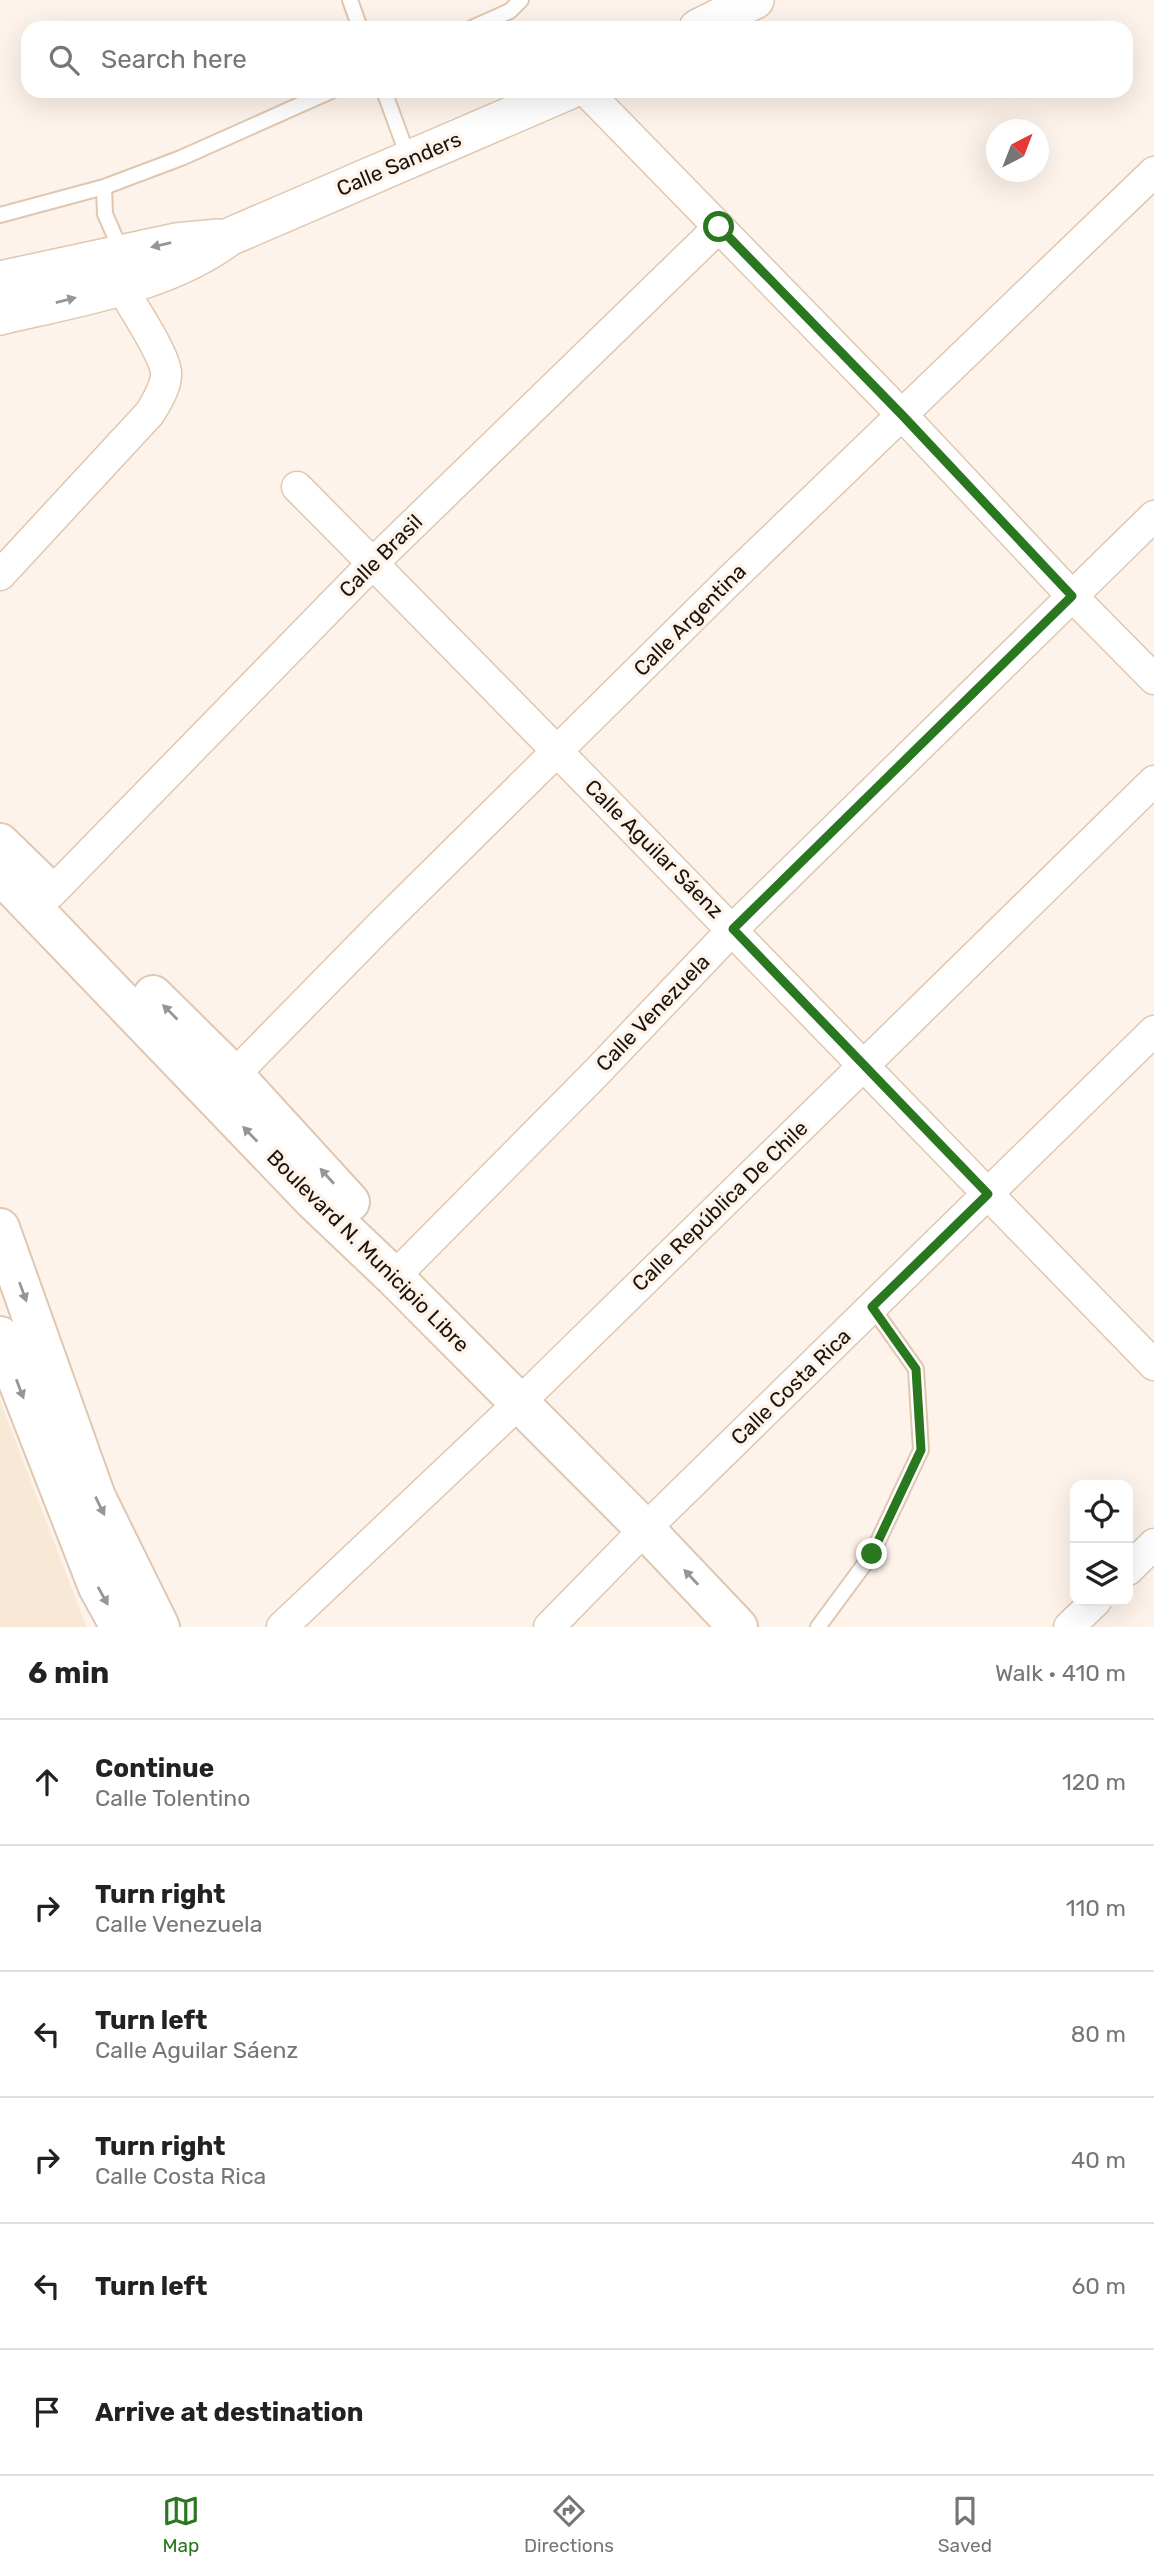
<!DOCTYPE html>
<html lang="en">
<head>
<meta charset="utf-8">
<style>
  body { margin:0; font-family:Rubik,sans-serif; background:#f2f2f2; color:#222 }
  .controls { position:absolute; right:21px; bottom:21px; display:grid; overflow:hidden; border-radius:14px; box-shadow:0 7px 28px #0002 }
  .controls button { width:63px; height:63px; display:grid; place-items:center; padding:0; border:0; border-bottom:2px solid #e0e0e0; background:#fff; color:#222; font:35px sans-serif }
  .compass { position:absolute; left:986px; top:119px; width:63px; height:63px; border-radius:50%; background:#fff; box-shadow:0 7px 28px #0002; rotate:42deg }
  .stop { position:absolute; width:21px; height:21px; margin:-16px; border:5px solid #29771e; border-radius:50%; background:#fff }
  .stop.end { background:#29771e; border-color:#fff; box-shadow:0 2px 7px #0008 }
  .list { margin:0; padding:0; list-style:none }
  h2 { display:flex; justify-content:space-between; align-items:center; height:91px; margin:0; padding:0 28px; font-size:30px }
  h2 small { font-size:23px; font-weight:400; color:#767676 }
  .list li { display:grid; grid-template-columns:46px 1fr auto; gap:21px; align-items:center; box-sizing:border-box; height:126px; padding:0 28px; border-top:2px solid #e0e0e0 }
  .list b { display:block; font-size:26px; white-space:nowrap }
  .list p { margin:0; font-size:23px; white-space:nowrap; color:#767676 }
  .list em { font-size:23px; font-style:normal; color:#767676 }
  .icon { flex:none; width:38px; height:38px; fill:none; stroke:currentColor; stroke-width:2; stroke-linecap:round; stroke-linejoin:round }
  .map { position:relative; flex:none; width:1154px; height:1627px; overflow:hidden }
  .search { position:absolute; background:#fff; box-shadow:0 7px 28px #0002; left:21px; right:21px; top:21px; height:77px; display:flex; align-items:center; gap:18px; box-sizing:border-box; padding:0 24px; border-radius:21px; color:#767676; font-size:26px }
  .sheet { height:847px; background:#fff }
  nav { display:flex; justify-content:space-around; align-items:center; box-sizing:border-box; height:98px; border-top:2px solid #e0e0e0; background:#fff; font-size:19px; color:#767676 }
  nav a { display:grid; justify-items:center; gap:4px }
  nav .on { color:#29771e }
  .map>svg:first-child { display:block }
  .industrial { fill:#f8e9d6 }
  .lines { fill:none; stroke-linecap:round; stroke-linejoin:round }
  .service-casing { stroke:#dfc7b1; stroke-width:18 }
  .minor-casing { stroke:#dfc7b1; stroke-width:33 }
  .tertiary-casing { stroke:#dfc7b1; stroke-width:40 }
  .primary-casing { stroke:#dfc7b1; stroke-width:42 }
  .service { stroke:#fff; stroke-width:14 }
  .minor { stroke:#fff; stroke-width:30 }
  .tertiary { stroke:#fff; stroke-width:37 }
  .primary { stroke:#fff; stroke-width:38 }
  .oneway { fill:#999592 }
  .route { stroke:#29771e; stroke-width:9 }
  .labels { text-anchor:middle; stroke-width:7; stroke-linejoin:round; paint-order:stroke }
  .street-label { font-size:21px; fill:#1c140c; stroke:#fdf3ea }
</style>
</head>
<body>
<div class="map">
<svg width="1154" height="1627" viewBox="0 0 1154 1627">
  <rect width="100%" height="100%" fill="#fdf3ea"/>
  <path class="industrial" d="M0,1400L86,1626L87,1627H0Z"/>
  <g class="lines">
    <g class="service-casing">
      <path id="service" d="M350,0L360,28
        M472,28L510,11L521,0
        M384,91L409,159
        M104,187L105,214L122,253
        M0,215L104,187L181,158L331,91
        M818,1627L872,1554L921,1450L916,1369L872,1307"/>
    </g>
    <g class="minor-casing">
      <path id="minor" d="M586,91L903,416L1072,596L1154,679
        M297,487C585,777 869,1072 1154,1365
        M0,575L150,413C157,401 167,386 166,372C164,353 131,304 120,285
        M51,893L373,563L719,227
        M234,1075L383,923L728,582L1154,172
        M394,1277L595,1074L733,929L1154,516
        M1128,1570L1154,1544
        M282,1627L519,1403L1154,781
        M549,1627L645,1529L1154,1031
        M1069,1627L1096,1601"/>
    </g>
    <g class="tertiary-casing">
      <path id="tertiary" d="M698,28L755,0
        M0,280L176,242L218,238
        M0,316C75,298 167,284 229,237L568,91"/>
    </g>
    <g class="primary-casing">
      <path id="primary" d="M0,843L41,883
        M0,874L314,1201L394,1277L645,1529L738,1627
        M153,995L234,1075L350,1202
        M0,1228L96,1497L160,1627
        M0,1336L98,1587L120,1627"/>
    </g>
    <use href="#service" class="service"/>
    <use href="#minor" class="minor"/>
    <use href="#tertiary" class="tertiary"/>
    <use href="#primary" class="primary"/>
  </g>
  <defs><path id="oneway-solid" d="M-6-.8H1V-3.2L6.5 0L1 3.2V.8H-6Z" transform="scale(1.75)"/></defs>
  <g class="oneway">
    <use href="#oneway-solid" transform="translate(161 245) rotate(167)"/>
    <use href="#oneway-solid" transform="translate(66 300) rotate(-14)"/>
    <use href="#oneway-solid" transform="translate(170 1012) rotate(-135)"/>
    <use href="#oneway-solid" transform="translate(250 1134) rotate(-134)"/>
    <use href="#oneway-solid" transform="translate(327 1176) rotate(-132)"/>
    <use href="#oneway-solid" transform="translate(23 1292) rotate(70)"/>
    <use href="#oneway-solid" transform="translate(20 1389) rotate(69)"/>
    <use href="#oneway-solid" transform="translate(100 1506) rotate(64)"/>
    <use href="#oneway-solid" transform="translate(691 1577) rotate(-133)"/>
    <use href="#oneway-solid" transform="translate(103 1596) rotate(61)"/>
  </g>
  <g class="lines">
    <path class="route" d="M719,227L903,416L1072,596L733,929L988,1194L872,1307L916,1369L921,1450L872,1554"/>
  </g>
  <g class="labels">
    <g class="street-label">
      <text transform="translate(399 164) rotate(-23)" y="7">Calle Sanders</text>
      <text transform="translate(381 556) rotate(-45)" y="7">Calle Brasil</text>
      <text transform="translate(690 620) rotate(-45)" y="7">Calle Argentina</text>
      <text transform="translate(654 849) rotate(45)" y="7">Calle Aguilar Sáenz</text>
      <text transform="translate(653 1013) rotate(-46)" y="7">Calle Venezuela</text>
      <text transform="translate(720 1206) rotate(-44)" y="7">Calle República De Chile</text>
      <text transform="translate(368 1251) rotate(45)" y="7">Boulevard N. Municipio Libre</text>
      <text transform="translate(791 1387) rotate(-44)" y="7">Calle Costa Rica</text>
    </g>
  </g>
</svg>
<div class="controls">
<button><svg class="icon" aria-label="locate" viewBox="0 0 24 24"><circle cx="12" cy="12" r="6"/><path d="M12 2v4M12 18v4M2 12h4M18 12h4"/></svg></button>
<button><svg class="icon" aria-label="layers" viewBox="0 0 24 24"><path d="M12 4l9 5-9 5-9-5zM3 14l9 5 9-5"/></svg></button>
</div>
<svg class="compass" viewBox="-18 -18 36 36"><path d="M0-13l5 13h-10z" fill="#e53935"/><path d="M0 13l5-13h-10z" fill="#767676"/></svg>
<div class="stop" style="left:719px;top:227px"></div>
<div class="stop end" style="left:872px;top:1554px"></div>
<div class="search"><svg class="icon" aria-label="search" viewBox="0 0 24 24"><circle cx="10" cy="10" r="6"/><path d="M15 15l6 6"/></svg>Search here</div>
</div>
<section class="sheet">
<h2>6 min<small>Walk · 410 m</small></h2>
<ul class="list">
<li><svg class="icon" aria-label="ahead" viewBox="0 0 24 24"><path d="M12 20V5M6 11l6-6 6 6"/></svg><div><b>Continue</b><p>Calle Tolentino</p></div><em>120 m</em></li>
<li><svg class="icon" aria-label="right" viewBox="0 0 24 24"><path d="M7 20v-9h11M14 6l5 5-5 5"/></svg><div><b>Turn right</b><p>Calle Venezuela</p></div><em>110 m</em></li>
<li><svg class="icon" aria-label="left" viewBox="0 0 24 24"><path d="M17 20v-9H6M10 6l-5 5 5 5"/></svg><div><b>Turn left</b><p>Calle Aguilar Sáenz</p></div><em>80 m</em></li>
<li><svg class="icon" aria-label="right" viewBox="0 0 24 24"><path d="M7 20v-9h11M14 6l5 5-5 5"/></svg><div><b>Turn right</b><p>Calle Costa Rica</p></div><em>40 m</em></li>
<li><svg class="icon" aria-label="left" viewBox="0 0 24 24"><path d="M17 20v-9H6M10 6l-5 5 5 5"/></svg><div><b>Turn left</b></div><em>60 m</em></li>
<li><svg class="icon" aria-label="arrive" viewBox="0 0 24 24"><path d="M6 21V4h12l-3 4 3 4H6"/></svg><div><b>Arrive at destination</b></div></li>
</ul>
</section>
<nav>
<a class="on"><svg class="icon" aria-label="map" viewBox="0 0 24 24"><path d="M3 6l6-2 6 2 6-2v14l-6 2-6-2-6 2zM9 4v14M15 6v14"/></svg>Map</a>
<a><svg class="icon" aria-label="directions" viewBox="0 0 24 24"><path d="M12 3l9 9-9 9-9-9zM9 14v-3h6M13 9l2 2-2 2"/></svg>Directions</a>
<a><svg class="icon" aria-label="saved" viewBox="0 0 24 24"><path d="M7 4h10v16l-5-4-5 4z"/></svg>Saved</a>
</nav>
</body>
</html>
